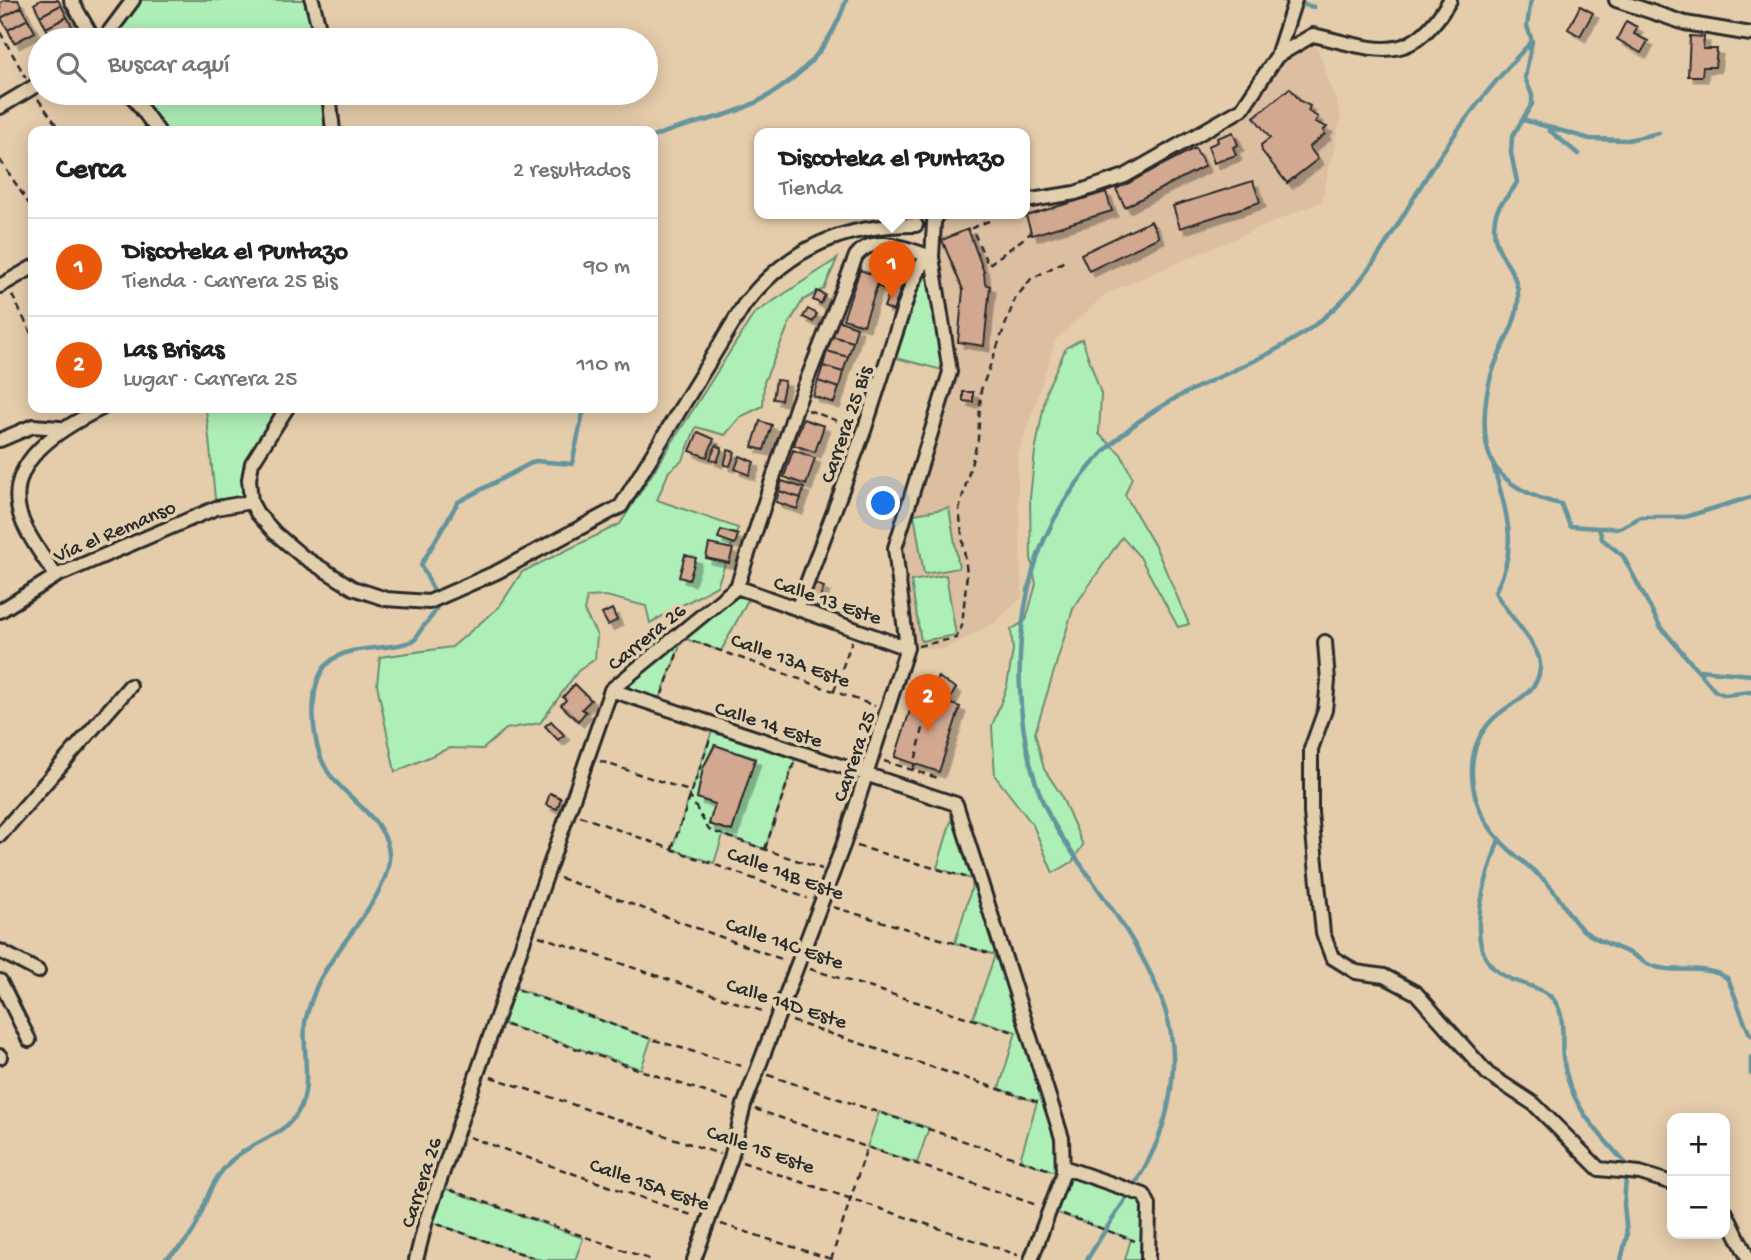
<!DOCTYPE html>
<html lang="es">
<head>
<meta charset="utf-8">
<style>
  body { margin:0; font-family:"Gochi Hand",sans-serif; background:#f6f6f6; color:#202124 }
  .controls { position:absolute; right:21px; bottom:21px; display:grid; overflow:hidden; border-radius:14px; box-shadow:0 4px 18px #0003 }
  .controls button { width:63px; height:63px; display:grid; place-items:center; padding:0; border:0; border-bottom:2px solid #e0e0e0; background:#fff; color:#202124; font:35px sans-serif }
  .you { position:absolute; left:884px; top:504px; width:24px; height:24px; margin:-18px; border:5px solid #fff; border-radius:50%; background:#1a73e8; box-shadow:0 0 0 10px #1a73e833 }
  .badge { display:grid; place-items:center; width:46px; height:46px; border-radius:50%; background:#ea580c; color:#fff; font-size:23px; font-weight:700 }
  .pin { position:absolute; translate:-50% -58px; filter:drop-shadow(0 2px 4px #0008) }
  .pin::after { content:''; position:absolute; top:37px; width:24px; height:21px; background:inherit; clip-path:polygon(0 0,100% 0,50% 100%) }
  .popup { position:absolute; left:754px; top:128px; width:276px; height:91px; box-sizing:border-box; display:grid; place-content:center; border-radius:14px; background:#fff; filter:drop-shadow(0 2px 5px #0005); font-size:23px; white-space:nowrap; color:#757577 }
  .popup b { font-size:26px; color:#202124 }
  .popup::after { content:''; position:absolute; left:50%; top:100%; margin-left:-14px; border:14px solid transparent; border-top-color:#fff }
  .list { margin:0; padding:0; list-style:none }
  h2 { display:flex; justify-content:space-between; align-items:center; height:91px; margin:0; padding:0 28px; font-size:30px }
  h2 small { font-size:23px; font-weight:400; color:#757577 }
  .list li { display:grid; grid-template-columns:46px 1fr auto; gap:21px; align-items:center; box-sizing:border-box; height:98px; padding:0 28px; border-top:2px solid #e0e0e0 }
  .list b { display:block; font-size:26px; white-space:nowrap }
  .list p { margin:0; font-size:23px; white-space:nowrap; color:#757577 }
  .list em { font-size:23px; font-style:normal; color:#757577 }
  .icon { flex:none; width:38px; height:38px; fill:none; stroke:currentColor; stroke-width:2; stroke-linecap:round; stroke-linejoin:round }
  .map { position:relative; flex:none; width:1751px; height:1260px; overflow:hidden }
  .search { position:absolute; background:#fff; box-shadow:0 4px 18px #0003; left:28px; top:28px; width:630px; height:77px; display:flex; align-items:center; gap:18px; box-sizing:border-box; padding:0 24px; border-radius:38px; color:#757577; font-size:26px }
  .panel { position:absolute; background:#fff; box-shadow:0 4px 18px #0003; left:28px; top:126px; width:630px; height:287px; border-radius:14px }
  .map>svg:first-child { display:block }
  .built { fill:#dcbea1 }
  .green { fill:#aeefb7; stroke:#6c8d71; stroke-width:2; fill-rule:evenodd }
  .lines { fill:none; stroke-linecap:round; stroke-linejoin:round }
  .stream { stroke:#65959c; stroke-width:4.5 }
  .building { fill:#d3a890; stroke:#2b2b2b; stroke-width:2; filter:url(#shadow) }
  .street-casing { stroke:#2b2b2b; stroke-width:18 }
  .path { stroke:#2b2b2b; stroke-width:2.5; stroke-dasharray:7 5; stroke-linecap:butt }
  .street { stroke:#e2cfad; stroke-width:12 }
  .labels { text-anchor:middle; stroke-width:7; stroke-linejoin:round; paint-order:stroke }
  .street-label { font-size:21px; fill:#2b2b2b; stroke:#e2cfad }
</style>
</head>
<body>
<div class="map">
<svg width="1751" height="1260" viewBox="0 0 1751 1260">
  <defs>
    <filter id="shadow"><feDropShadow dx="5.5" dy="5.5" stdDeviation="0" flood-color="#0004"/></filter>
  </defs>
  <rect width="100%" height="100%" fill="#e5ccab"/>
  <filter id="ink" filterUnits="userSpaceOnUse"><feTurbulence type="fractalNoise" baseFrequency=".0143" numOctaves="2"/><feDisplacementMap in="SourceGraphic" scale="14" xChannelSelector="R" yChannelSelector="G"/><feConvolveMatrix kernelMatrix="1 2 1 2 8 2 1 2 1" color-interpolation-filters="sRGB"/></filter>
  <g filter="url(#ink)">
    <path class="built" d="M1313,35L1341,116L1322,201L1107,293L1056,339L1017,459L1022,597L995,623L945,649L907,648L895,548L950,372L932,257L938,213H1025V201L1125,176L1242,109L1277,56Z"/>
    <path class="green" d="M133,0H312L322,40H103Z
      M130,93H329L333,131H158Z
      M932,257L950,372L889,356L910,289Z
      M837,259L824,289L803,300L790,322L764,382L763,406L740,417L725,435L696,427L683,460L669,471L657,500L738,528L717,586L650,623L646,606L606,596L587,597L584,611L597,635L595,659L578,671L540,723L506,729L483,749L449,748L395,772L377,684L380,657L452,647L499,607L522,572L620,524L754,314Z
      M1082,339L1101,394L1099,434L1121,454L1132,477L1125,495L1156,548L1189,624L1178,627L1140,557L1122,537L1073,609L1035,733L1044,769L1060,793L1083,845L1072,862L1053,873L1033,825L995,776L992,726L1007,686L1013,650L1011,630L1026,620L1036,584L1031,558L1030,498L1035,452L1047,389L1066,348Z
      M206,408H287L252,463L251,502L216,508Z
      M949,508L959,568L924,574L914,514Z
      M946,575L956,635L921,641L911,581Z
      M729,592L751,594L721,651L683,638L657,706L611,690Z
      M714,725L797,753L765,849L723,835L714,863L672,849ZM714,745L755,758L732,831L709,824L715,804L697,798L703,768Z
      M956,804L1049,1105L1063,1167L1144,1195L1148,1260H1125L1131,1239L1049,1210L1063,1174L1020,1160L1037,1102L999,1089L1016,1032L973,1018L995,955L955,943L974,880L937,868Z
      M508,985L651,1039L641,1069L495,1021Z
      M879,1112L929,1128L917,1163L867,1147Z
      M438,1186L583,1238L575,1260H540L426,1220Z"/>
    <g class="lines">
      <path class="stream" d="M1283,0L1314,7
        M1531,0L1527,26L1532,41L1525,78L1532,95V104L1512,137L1511,153L1517,182C1511,196 1497,203 1495,218C1488,256 1522,266 1518,303C1515,329 1499,349 1492,373C1484,398 1480,440 1493,463C1504,485 1539,500 1561,504L1570,526L1599,528L1602,539L1623,556L1660,626L1715,691L1725,695L1751,692
        M1524,120L1590,139L1628,140L1659,133
        M1549,130L1578,154
        M653,137C678,126 705,122 731,113C785,94 829,55 846,0
        M1493,464C1506,512 1520,547 1495,592C1507,615 1543,647 1540,668C1538,696 1507,703 1491,721C1460,755 1470,806 1498,838C1513,856 1533,868 1549,885C1562,899 1569,919 1584,931C1599,942 1615,946 1632,954C1638,957 1643,963 1650,965C1674,975 1704,963 1727,978C1734,990 1746,1031 1751,1035
        M1599,528H1620L1641,517H1685L1751,497
        M1700,670L1751,675
        M1499,839C1487,877 1457,953 1506,977C1525,987 1550,986 1559,1009C1565,1024 1561,1042 1563,1057C1569,1105 1596,1130 1627,1165L1624,1205L1627,1235L1621,1260
        M1751,1057V1074
        M164,1260C175,1251 187,1243 194,1230C206,1206 207,1187 227,1165C246,1143 284,1137 298,1112C313,1088 302,1050 305,1023C307,1011 312,999 316,988C332,950 387,898 389,860C392,822 347,800 328,772C315,752 312,723 314,700C315,685 320,668 333,659C358,643 389,652 415,640C423,622 433,621 439,601L421,565L458,502L535,461L572,464L584,408
        M1087,1260C1127,1191 1171,1150 1173,1063C1176,980 1100,897 1058,831C1010,755 1009,621 1044,540C1072,478 1115,431 1174,399C1223,373 1276,356 1320,321C1370,281 1397,224 1430,171C1460,124 1494,81 1532,41"/>
    </g>
    <path class="building" d="M5,0H18L22,7L1,18L0,3Z
      M41,0H58L61,5L40,16L34,4Z
      M61,5L67,17L46,28L40,16Z
      M1580,6L1593,13L1580,36L1568,29Z
      M22,7L28,19L8,30L1,18Z
      M67,17L74,30L53,40L46,28Z
      M28,19L35,32L14,43L8,30Z
      M1626,21L1637,27L1634,34L1648,41L1641,53L1617,39Z
      M1690,36L1704,37L1703,49H1717L1715,67H1703L1702,76H1688Z
      M1290,88L1300,101L1310,106L1308,111L1318,117L1315,122L1327,127L1323,131L1325,134L1309,147L1318,159L1287,183L1262,151L1261,145L1270,138L1254,117Z
      M1233,132L1238,145L1233,147L1236,155L1214,163L1208,146L1218,142L1217,138Z
      M1195,148L1205,166L1125,207L1116,189Z
      M1253,181L1260,202L1180,228L1173,206Z
      M1106,192L1112,211L1032,235L1026,216Z
      M1151,221L1159,237L1089,271L1081,254Z
      M968,229L984,272L985,284L990,286L984,346L958,342L963,290L942,240Z
      M860,270L880,277L864,325L843,319Z
      M883,276L903,283L893,311L884,307L890,291L879,287Z
      M817,291L825,295L821,304L813,300Z
      M808,309L817,314L813,322L803,317Z
      M837,320L857,327L853,342L832,336Z
      M832,336L853,342L848,357L827,351Z
      M827,351L848,357L843,372L823,366Z
      M823,366L843,372L839,388L818,381Z
      M776,380L785,381L781,400L773,399Z
      M818,381L839,388L834,403L813,396Z
      M963,392H973V402L963,401Z
      M803,419L824,426L815,452L794,445Z
      M760,421L772,425L764,450L752,447Z
      M698,432L714,439L707,457L690,451Z
      M716,445L722,448L717,462L710,459Z
      M728,450L735,452L730,466L724,465Z
      M793,450L815,458L806,485L784,477Z
      M740,456L754,462L749,475L735,469Z
      M782,481L804,488L801,498L779,491Z
      M779,491L801,498L797,509L776,502Z
      M721,530L738,535L735,544L718,538Z
      M709,544L733,549L729,563L706,558Z
      M685,555L696,558L689,580L679,577Z
      M811,582L824,587L819,600L806,595Z
      M612,609L617,620L608,625L602,614Z
      M938,677L956,688L948,703L960,707L939,772L895,757L916,692L928,696Z
      M575,684L591,700L582,709L586,712L578,721L561,705L566,700L563,697Z
      M551,721L564,735L558,740L545,726Z
      M715,745L755,759L732,831L709,824L715,804L697,798L703,768Z
      M550,793L561,798L557,809L546,805Z"/>
    <g class="lines">
      <g class="street-casing">
        <path id="street" d="M71,0L94,40
          M312,0L322,40
          M1616,0L1685,23L1751,34
          M103,40L133,0
          M1277,56L1313,35C1380,50 1409,68 1450,0
          M130,93L158,131
          M329,93L333,131
          M0,107L40,83
          M1025,201L1075,193L1125,176L1242,109L1277,56L1295,0
          M0,286L33,267
          M287,408L252,463L249,479L251,502L257,513L275,533L302,556L353,588L386,599L429,602L497,572L621,506L744,305C789,247 844,225 916,225
          M0,440L33,426L60,428
          M56,576C44,558 30,540 22,520C0,463 61,428 102,408
          M737,587L907,648
          M798,607L864,431L910,289L922,264L932,257
          M0,611L56,576L216,508L251,502
          M1325,642L1328,681L1325,710L1311,749V813L1323,933L1332,957L1356,972L1384,976L1416,993L1488,1074L1534,1104L1599,1169L1640,1173L1672,1183
          M611,690L956,804L1062,1138L1063,1174L1031,1260
          M0,835L130,686
          M0,951L38,971
          M0,981L29,1040
          M0,1056V1057
          M1063,1167L1144,1195L1149,1205L1148,1260
          M1725,1211L1749,1260
          M416,1260L426,1220L611,690L737,587L797,405L856,256C874,232 908,250 932,257
          M694,1260L731,1158L744,1105L844,843L907,648L895,548L950,372L932,257L934,222L938,213"/>
      </g>
      <path class="path" d="M0,32L26,78
        M38,99L61,131
        M0,160L33,210
        M989,221L972,228L988,265L1031,233
        M12,295L33,337
        M808,410L851,426
        M693,641L875,706
        M918,646L956,638L962,626L967,573L959,510L978,439L981,390L1015,299L1031,279L1065,261
        M834,691L852,641
        M662,694L677,654
        M600,761L686,790L709,830L822,869
        M884,761L941,779
        M913,770L925,720
        M580,816L807,898
        M857,846L965,877
        M672,849L711,736
        M765,849L794,763
        M560,878L784,960
        M833,907L988,953
        M539,936L765,1012
        M810,969L1014,1032
        M519,990L651,1039L745,1067
        M792,1021L1038,1102
        M506,1025L732,1101
        M768,1075L1050,1170
        M491,1077L720,1154
        M755,1109L1037,1205
        M469,1137L694,1216
        M742,1162L1018,1255
        M450,1190L652,1260
        M1063,1214L1135,1241
        M437,1224L540,1260
        M721,1224L834,1260
        M831,1260L867,1147"/>
      <use href="#street" class="street"/>
    </g>
  </g>
  <g class="labels">
    <g class="street-label">
      <text transform="translate(845 424) rotate(-71)" y="7">Carrera 25 Bis</text>
      <text transform="translate(114 530) rotate(-23)" y="7">Vía el Remanso</text>
      <text transform="translate(828 599) rotate(19)" y="7">Calle 13 Este</text>
      <text transform="translate(646 636) rotate(-39)" y="7">Carrera 26</text>
      <text transform="translate(791 659) rotate(20)" y="7">Calle 13A Este</text>
      <text transform="translate(769 723) rotate(18)" y="7">Calle 14 Este</text>
      <text transform="translate(853 756) rotate(-71)" y="7">Carrera 25</text>
      <text transform="translate(786 872) rotate(20)" y="7">Calle 14B Este</text>
      <text transform="translate(785 942) rotate(19)" y="7">Calle 14C Este</text>
      <text transform="translate(787 1002) rotate(18)" y="7">Calle 14D Este</text>
      <text transform="translate(761 1148) rotate(19)" y="7">Calle 15 Este</text>
      <text transform="translate(420 1182) rotate(-72)" y="7">Carrera 26</text>
      <text transform="translate(650 1183) rotate(19)" y="7">Calle 15A Este</text>
    </g>
  </g>
</svg>
<div class="controls">
<button>+</button>
<button>−</button>
</div>
<div class="you"></div>
<div class="pin badge" style="left:892px;top:299px">1</div>
<div class="popup"><b>Discoteka el Puntazo</b>Tienda</div>
<div class="pin badge" style="left:928px;top:732px">2</div>
<div class="search"><svg class="icon" aria-label="search" viewBox="0 0 24 24"><circle cx="10" cy="10" r="6"/><path d="M15 15l6 6"/></svg>Buscar aquí</div>
<section class="panel">
<h2>Cerca<small>2 resultados</small></h2>
<ul class="list">
<li><span class="badge">1</span><div><b>Discoteka el Puntazo</b><p>Tienda · Carrera 25 Bis</p></div><em>90 m</em></li>
<li><span class="badge">2</span><div><b>Las Brisas</b><p>Lugar · Carrera 25</p></div><em>110 m</em></li>
</ul>
</section>
</div>
</body>
</html>
